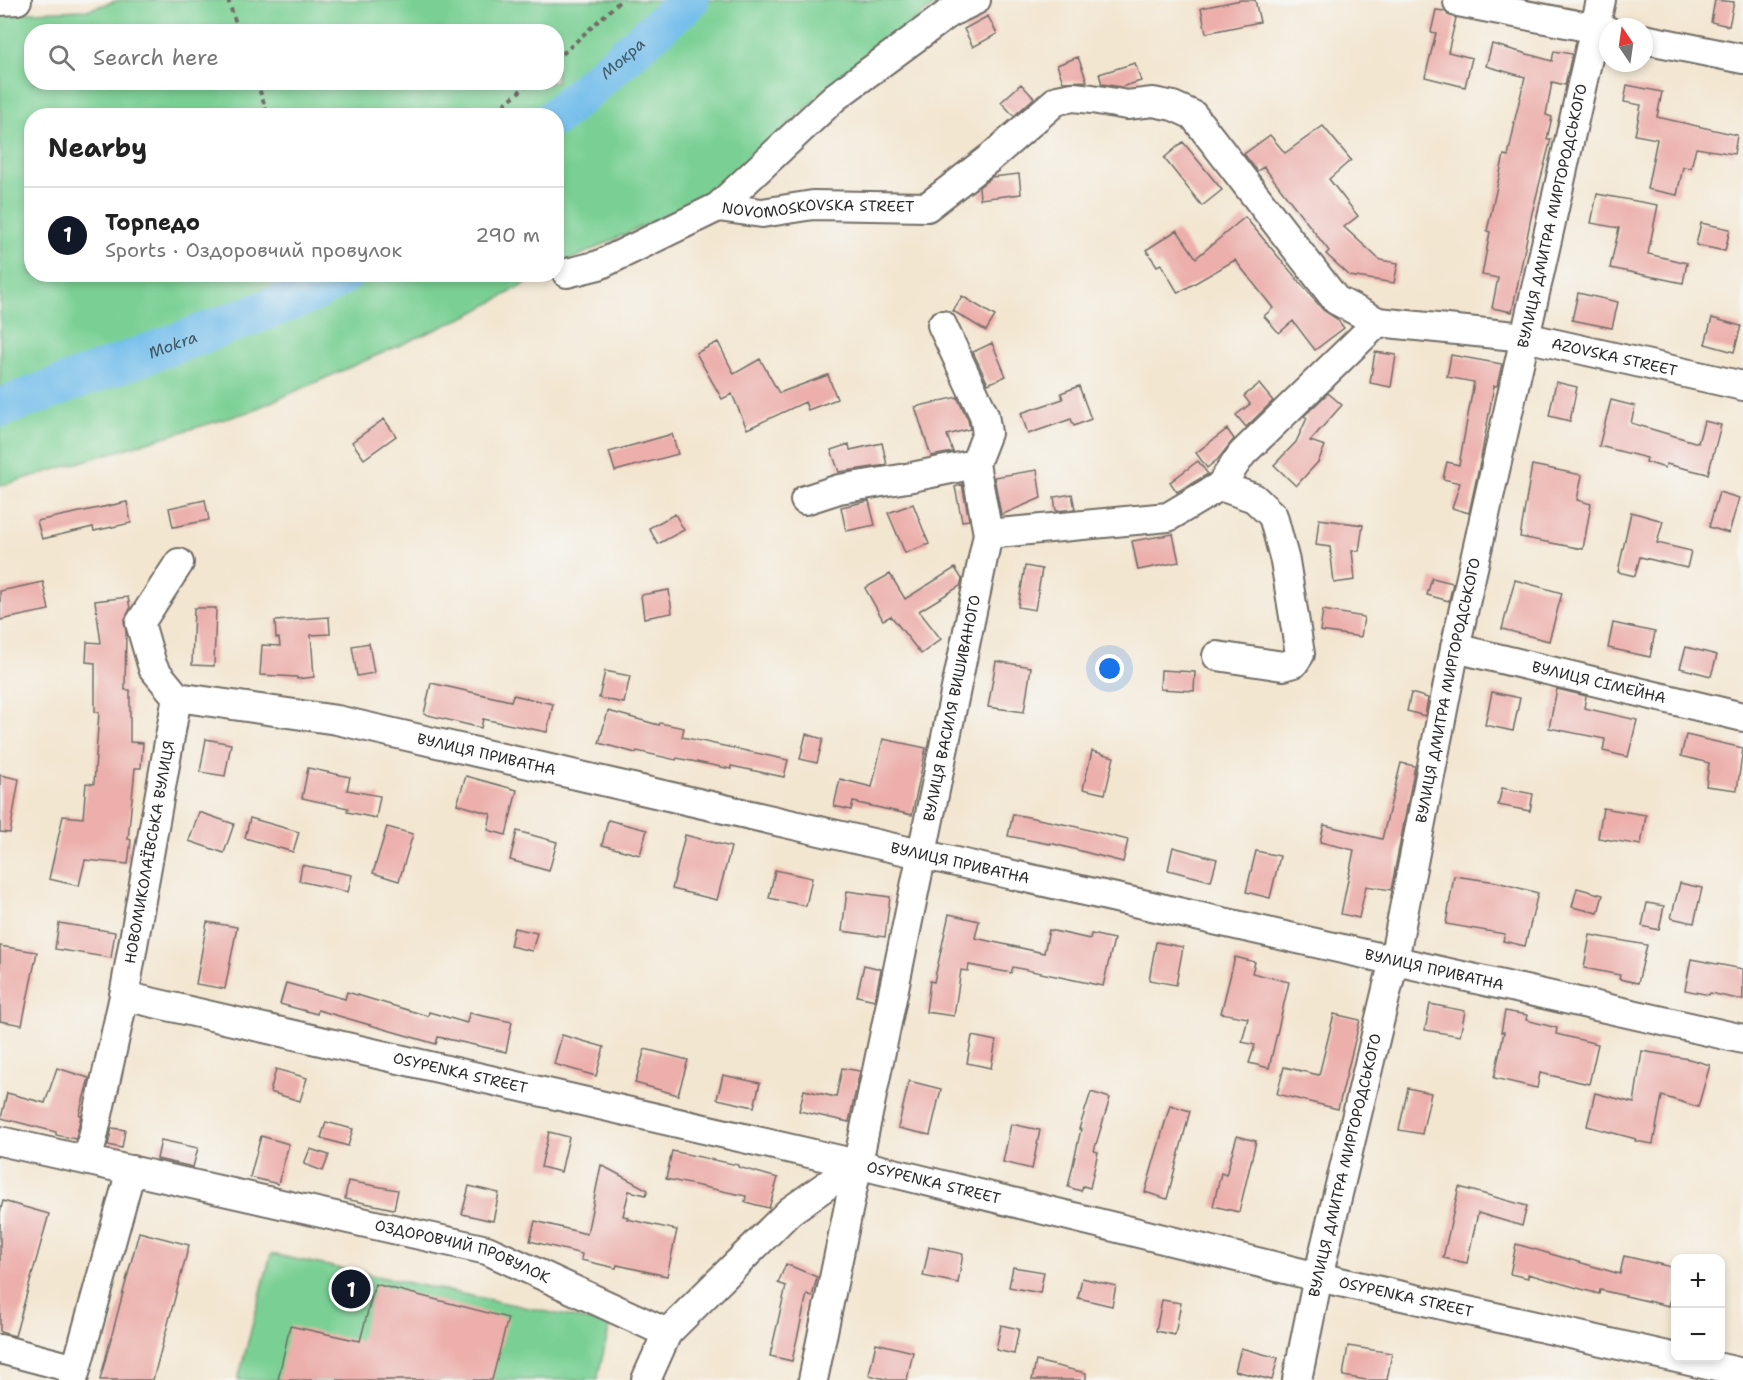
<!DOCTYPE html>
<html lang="en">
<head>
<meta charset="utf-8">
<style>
  body { margin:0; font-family:"Shantell Sans",sans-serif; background:#f6f6f6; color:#222 }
  .controls { position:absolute; right:18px; bottom:18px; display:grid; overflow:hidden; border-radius:12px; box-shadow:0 3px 9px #0003 }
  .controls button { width:54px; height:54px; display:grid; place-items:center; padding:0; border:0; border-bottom:2px solid #e0e0e0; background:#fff; color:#222; font:30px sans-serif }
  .compass { position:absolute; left:1599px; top:18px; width:54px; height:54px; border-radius:50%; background:#fff; box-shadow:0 3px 9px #0003; rotate:347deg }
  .you { position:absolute; left:1110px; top:669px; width:21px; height:21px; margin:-15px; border:4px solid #fff; border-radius:50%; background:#1a73e8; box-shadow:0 0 0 9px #1a73e833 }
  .badge { display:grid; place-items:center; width:39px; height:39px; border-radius:50%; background:#111827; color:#fff; font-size:20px; font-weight:700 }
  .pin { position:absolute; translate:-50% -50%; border:3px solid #fff; box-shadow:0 2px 6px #0006 }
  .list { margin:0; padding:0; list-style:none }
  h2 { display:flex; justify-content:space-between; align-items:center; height:78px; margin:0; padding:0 24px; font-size:26px }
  h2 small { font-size:20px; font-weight:400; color:#767676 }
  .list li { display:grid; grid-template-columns:39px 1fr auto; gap:18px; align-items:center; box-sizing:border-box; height:96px; padding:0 24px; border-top:2px solid #e0e0e0 }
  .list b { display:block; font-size:22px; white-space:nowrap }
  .list p { margin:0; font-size:20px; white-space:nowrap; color:#767676 }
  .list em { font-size:20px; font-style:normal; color:#767676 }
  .icon { flex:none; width:33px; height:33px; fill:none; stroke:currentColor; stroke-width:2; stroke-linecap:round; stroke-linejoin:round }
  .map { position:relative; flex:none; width:1743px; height:1380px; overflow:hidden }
  .search { position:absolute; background:#fff; box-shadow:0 3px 9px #0003; left:24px; top:24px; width:540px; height:66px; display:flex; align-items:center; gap:15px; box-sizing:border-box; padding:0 21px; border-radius:24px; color:#767676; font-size:22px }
  .panel { position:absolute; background:#fff; box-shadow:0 3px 9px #0003; left:24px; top:108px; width:540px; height:174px; border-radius:24px }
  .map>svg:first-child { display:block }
  .green { fill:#7ad094; stroke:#527e60; stroke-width:1.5; fill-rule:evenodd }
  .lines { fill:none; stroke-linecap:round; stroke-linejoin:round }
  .river { stroke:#72bdeb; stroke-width:40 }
  .building { fill:#ecafab }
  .minor-casing { stroke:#716c65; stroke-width:32 }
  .path { stroke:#716c65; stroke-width:4; stroke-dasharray:4.5 4.5; stroke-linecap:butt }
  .minor { stroke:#fff; stroke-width:28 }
  .labels { text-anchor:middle; stroke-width:4.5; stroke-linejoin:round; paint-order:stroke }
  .street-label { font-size:15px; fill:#2b2b2b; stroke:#f6f6f2 }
  .water-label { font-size:16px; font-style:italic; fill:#405765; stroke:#f6f6f2 }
</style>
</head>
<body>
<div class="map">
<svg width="1743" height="1380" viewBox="0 0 1743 1380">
  <rect width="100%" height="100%" fill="#f6f6f2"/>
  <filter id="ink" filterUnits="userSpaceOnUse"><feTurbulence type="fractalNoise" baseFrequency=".0167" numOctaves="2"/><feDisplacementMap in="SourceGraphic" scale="12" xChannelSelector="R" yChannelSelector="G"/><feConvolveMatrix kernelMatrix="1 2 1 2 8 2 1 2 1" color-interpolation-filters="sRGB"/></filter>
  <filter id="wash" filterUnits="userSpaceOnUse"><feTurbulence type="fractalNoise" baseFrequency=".008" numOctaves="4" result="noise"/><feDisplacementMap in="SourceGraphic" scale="24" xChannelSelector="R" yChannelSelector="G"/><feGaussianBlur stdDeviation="1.35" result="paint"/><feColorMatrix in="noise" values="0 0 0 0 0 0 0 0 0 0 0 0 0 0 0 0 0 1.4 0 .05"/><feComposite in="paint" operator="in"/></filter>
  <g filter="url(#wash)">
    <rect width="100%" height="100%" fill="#f3e6d1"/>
    <path class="green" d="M119,0H941L824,91L722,189L557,266L556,116H32V274L541,275L471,314L248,412L0,486V13L87,10ZM32,32H556V82H32Z
      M271,1254L610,1325L597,1380H238Z"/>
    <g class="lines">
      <g class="river">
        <path id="s1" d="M556,116L689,0"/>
        <path id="s2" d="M0,408L312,293L344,274"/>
      </g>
    </g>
    <g id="blocks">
      <path class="building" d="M1241,0H1255L1260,22L1206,33L1201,8Z
        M1715,0L1734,2L1729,26L1711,22Z
        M1436,10L1445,11L1448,15L1456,18L1448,52L1472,58L1465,87L1425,77L1436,33L1431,32Z
        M988,16L997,34L973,47L964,29Z
        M1492,44L1552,61L1554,51L1572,54L1565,85L1552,82L1546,115L1552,117L1547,139H1551L1532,213L1512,312L1492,308L1498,278L1482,275L1490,232L1487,231L1504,155L1508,156L1515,123H1514L1525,77L1486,66Z
        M1078,57L1087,81L1063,82L1057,65Z
        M1135,63L1141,81L1121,87L1102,84L1099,74Z
        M1021,84L1034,98L1014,116L1001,102Z
        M1627,85L1662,92L1657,117L1737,135L1734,154L1696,148L1691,168L1683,167L1677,195L1647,189L1657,139L1635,135L1641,105L1624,102Z
        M1323,126L1351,160L1329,179L1358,216L1344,227L1380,260L1398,263L1394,283L1350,276L1326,254L1329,251L1264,167L1257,171L1244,154L1270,135L1285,153Z
        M1183,142L1222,190L1202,206L1164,158Z
        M1019,174L1021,194L980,199L979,187L992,177Z
        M1597,194L1658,205L1648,254L1687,263L1683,283L1610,268L1619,228L1591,223Z
        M1245,217L1323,310L1337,319L1344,328L1315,350L1293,321L1279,333L1264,316L1273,308L1235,260L1178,293L1161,264L1157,266L1146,250L1177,230L1196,258Z
        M1701,223L1730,229L1725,251L1696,245Z
        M1578,293L1618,302L1612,328L1572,320Z
        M962,296L995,316L986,331L953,311Z
        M1712,318L1741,326L1734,352L1705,344Z
        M718,342L734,374L760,359L779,393L828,375L837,399L808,410L805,402L747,429L732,394L722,399L696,353Z
        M992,343L1006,376L988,384L973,352Z
        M1375,352L1396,355L1391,387L1370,383Z
        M1451,355L1502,364L1497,386H1494L1481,458L1469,513L1452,508L1460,483L1443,479L1447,462L1459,465L1474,382L1447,377Z
        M1556,382L1577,387L1570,421L1549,416Z
        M1259,384L1273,401L1246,427L1236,415L1250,404L1244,396Z
        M1079,386L1091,419L1074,426L1071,419L1028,434L1021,413L1063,399L1061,393Z
        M1328,393L1342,405L1310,441L1325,446L1318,462L1296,486L1274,465L1296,442L1307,418L1304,416Z
        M957,397L968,420L970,429L947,435L953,452L931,456L915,407Z
        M1611,400L1635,406L1631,423L1698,443L1704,421L1721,425L1708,474L1666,464L1665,468L1646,462L1647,458L1599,446Z
        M384,419L396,436L364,459L352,442Z
        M1227,429L1234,439L1218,459L1207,468L1196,453Z
        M672,434L678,454L615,471L609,452Z
        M882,443L887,465L839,472L831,450L849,444L850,450Z
        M1198,461L1208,474L1177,492L1170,482Z
        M1532,465L1582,475L1577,500L1591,504L1583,549L1520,537Z
        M1037,470L1041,498L1001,515L994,477Z
        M962,484L969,520L962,521L955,487Z
        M1719,492L1739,498L1729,533L1709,527Z
        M1072,494L1075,509L1056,511L1054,497Z
        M205,500L209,520L173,527L169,508Z
        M869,501L875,525L846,531L841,507Z
        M127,502L131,523L94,531L93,527L42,539L37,521Z
        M913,504L929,544L905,553L888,513Z
        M1631,512L1663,521L1657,543L1691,551L1687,568L1640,557L1635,576L1618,572Z
        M675,514L684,530L658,544L649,528Z
        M1319,519L1363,525L1359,551L1352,550L1355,580L1334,583L1330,547L1316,545Z
        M1173,534L1179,562L1138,570L1132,541Z
        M1025,566L1042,569L1035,610L1018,607Z
        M955,568L962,579L960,586L919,611L941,639L921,654L891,616L883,620L865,588L890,574L905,599Z
        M1432,578L1453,583L1449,601L1427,595Z
        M1515,580L1562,593L1549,641L1502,629Z
        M43,582L49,610L0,620V591Z
        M669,590L672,613L644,618L641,595Z
        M128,597L130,609L124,621L126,632L125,690H130V742L143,743L141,768H135L128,839L131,840L128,864L85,860L79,886L49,879L63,816L83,818L86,783L94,784L99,712H95V663L86,662L87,642L101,643L95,601Z
        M194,608H216L214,666L192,665Z
        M1323,610L1364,617L1361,637L1320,631Z
        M329,617L330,634L311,635L314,677L297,679V677L260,675L262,645L280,646L279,638H276L275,621Z
        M1613,623L1655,632L1650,657L1608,648Z
        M369,643L374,673L357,676L352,646Z
        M1686,647L1717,655L1711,676L1680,668Z
        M996,661L1031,667L1024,712L988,707Z
        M1161,670L1195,672L1194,691L1160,689Z
        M605,671L630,676L624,703L599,698Z
        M431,683L511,701L513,695L553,704L547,732L483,719L481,728L424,714Z
        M1557,689L1586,696L1584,708L1637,720L1628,757L1603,751L1605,739L1549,728Z
        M1492,692L1520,698L1513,731L1485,725Z
        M1411,693L1428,698L1425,716L1407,711Z
        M608,711L659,725L660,723L684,728L682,737L788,760L784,777L731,766V769L677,758L676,760L637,751L636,753L599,743Z
        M806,734L823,739L817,763L800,759Z
        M1686,735L1743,748L1737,790L1706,786L1709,763L1681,756Z
        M206,739L231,744L225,776L200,772Z
        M883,739L926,748L912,815L853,802L851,810L834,806L840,779L872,787Z
        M1092,751L1114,757L1105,794L1083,789Z
        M1401,763L1415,766L1391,890L1366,886L1359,918L1341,914L1354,850L1320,842L1324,825L1382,839Z
        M308,768L350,777L347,790L380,796L376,818L347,812L348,808L302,798Z
        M0,775L19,779L10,833L0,832Z
        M466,776L517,790L506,835L488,830L491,814L457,804Z
        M1502,788L1533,794L1530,811L1498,805Z
        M1603,808L1646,815L1641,845L1598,838Z
        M199,812L234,824L224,853L189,841Z
        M1013,814L1073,826L1128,840L1123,862L1050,843V844L1008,836Z
        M250,818L299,832L293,852L245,838Z
        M608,820L647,830L640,855L602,845Z
        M387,827L413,834L399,881L373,873Z
        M517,831L557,842L549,871L510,860Z
        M685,835L731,847L717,900L672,889Z
        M1173,847L1217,859L1211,881L1168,870Z
        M1256,851L1280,856L1270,898L1246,892Z
        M302,865L352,875L348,892L299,881Z
        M775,870L812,878L806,906L769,898Z
        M1454,876L1497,882L1538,893L1525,946L1503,941L1505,934L1446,924Z
        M1680,883L1702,888L1694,923L1671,918Z
        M1577,888L1603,895L1598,913L1572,907Z
        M847,891L890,897L885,937L842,931Z
        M1647,903L1664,906L1659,930L1642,926Z
        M949,914L979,921L975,938L1044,953L1049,930L1090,939L1091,934L1114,939L1103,986L1013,967L1011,973L969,965L968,971L961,970L954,1016L926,1012L930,981L934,982Z
        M207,922L237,927L225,989L196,984Z
        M59,923L115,932L111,958L55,949Z
        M514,928L537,933L532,951L510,946Z
        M1590,935L1647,945L1638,983L1619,979L1620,975L1584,968Z
        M1156,942L1183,947L1176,985L1149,980Z
        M0,946L37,952L22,1025L0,1021Z
        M1235,957L1255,962L1252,973L1289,982L1269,1068L1249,1063L1255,1045L1242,1042L1248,1018L1221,1013Z
        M1691,959L1743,969V1000L1710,993L1709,995L1685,990Z
        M864,965L881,969L875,1000L857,996Z
        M286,983L345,999L347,992L428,1016L429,1012L467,1023L469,1013L512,1022L506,1052L438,1037L436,1044L318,1010L317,1014L280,1004Z
        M1430,1004L1465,1011L1460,1036L1425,1030Z
        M1505,1011L1527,1015L1526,1020L1557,1028L1556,1034L1598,1044L1589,1084L1540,1073L1537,1088L1494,1078L1504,1032H1501Z
        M1334,1014L1360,1020L1338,1109L1277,1094L1284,1067L1319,1075Z
        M562,1035L604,1047L596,1076L554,1064Z
        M972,1036L996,1041L991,1068L967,1063Z
        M645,1049L688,1060L678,1095L635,1083Z
        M1642,1051L1689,1059L1710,1065L1698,1107L1662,1096L1653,1144L1635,1141L1636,1139L1587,1126L1595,1093L1634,1103Z
        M57,1068L89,1078L79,1115H81L76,1139L56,1135V1132L1,1118L7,1093L45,1103Z
        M842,1068L860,1071L849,1122L799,1111L804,1090L836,1097Z
        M276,1069L307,1078L300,1101L270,1092Z
        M723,1075L760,1083L754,1107L717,1099Z
        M909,1081L941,1089L930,1135L898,1128Z
        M1408,1088L1431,1093L1422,1134L1399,1130Z
        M1091,1092L1110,1098L1094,1151L1098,1152L1090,1188L1083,1186L1081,1191L1068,1187L1081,1129H1079Z
        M1170,1105L1190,1111L1167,1199L1145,1192Z
        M326,1122L353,1129L348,1146L321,1138Z
        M1011,1124L1040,1130L1032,1169L1003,1162Z
        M112,1128L125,1130L122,1148L108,1145Z
        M549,1132L569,1137L561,1172L541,1167Z
        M261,1136L289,1144L278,1184L250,1177Z
        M1237,1136L1256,1141L1239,1212L1213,1206L1221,1173L1226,1175Z
        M161,1140L198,1148L193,1167L157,1159Z
        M310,1149L329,1155L323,1171L304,1164Z
        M672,1151L738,1165V1167L778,1178L769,1208L745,1202L746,1196L666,1179Z
        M601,1165L648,1190L646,1195L629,1191L623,1216L628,1217L627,1219L677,1230L667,1276L617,1265L616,1268L581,1260L582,1254L530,1241L535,1221L587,1234Z
        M348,1181L398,1190L394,1209L345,1199Z
        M469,1186L499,1193L493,1221L462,1214Z
        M1459,1187L1527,1206L1522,1226L1478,1213L1467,1263L1443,1258Z
        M3,1201L49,1214L15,1336L0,1332V1213Z
        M139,1232L189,1245L153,1380H100Z
        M1516,1244L1620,1274L1624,1256L1676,1268V1280L1669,1306L1600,1290L1599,1294L1528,1274V1278L1510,1274Z
        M929,1247L963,1254L958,1283L923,1276Z
        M786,1264L817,1277L812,1297L807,1294L792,1361L770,1356L786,1286L778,1283Z
        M1013,1267L1044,1272L1040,1293L1009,1287Z
        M1082,1278L1116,1286L1112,1306L1078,1298Z
        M375,1284L508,1318L492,1380H278L290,1326L360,1341Z
        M1162,1300L1181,1303L1175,1335L1156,1331Z
        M1001,1325L1019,1329L1014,1354L996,1350Z
        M876,1343L913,1352L907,1380H889L869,1375Z
        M1348,1346L1392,1353L1387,1380H1366L1343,1376Z
        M1241,1348L1278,1358L1272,1380L1235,1371Z
        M1036,1361L1086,1373V1380H1032Z"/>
    </g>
  </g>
  <g filter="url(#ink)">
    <use href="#blocks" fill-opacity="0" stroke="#716c65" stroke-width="1.5"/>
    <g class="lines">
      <g class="minor-casing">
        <g id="minor">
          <path d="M0,1L17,0"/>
          <path d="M1458,2L1608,31"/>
          <path d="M1644,39L1743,59"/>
          <path d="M718,207L835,97L949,13L976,0"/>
          <path id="s3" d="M567,273L599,265L718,207L762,213L813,205L927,207L990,158L1057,100L1073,97L1092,99L1127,105L1153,102L1173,106L1193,115L1336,300L1378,322L1525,337L1743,386"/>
          <path d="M942,325L984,415L987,433L975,464L988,534"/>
          <path d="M805,500L839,489L907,478L975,464"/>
          <path id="s4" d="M1455,648L1743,717"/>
          <path d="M1217,656L1283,666L1294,663L1300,654L1285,561L1273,516L1254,498L1220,486"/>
          <path id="s5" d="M177,697L337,720L920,854L1743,1039"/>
          <path id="s6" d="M124,996L857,1164L1318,1277L1743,1373"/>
          <path id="s7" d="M0,1141L487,1250L667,1333L790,1211L857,1164"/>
          <path id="s8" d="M88,1160L124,996L177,697L153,668L140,623L179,563"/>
          <path d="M0,1349L76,1369"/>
          <path d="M73,1380L131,1170"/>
          <path d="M646,1380L667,1333"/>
          <path id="s9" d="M813,1380L988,534L1168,517L1220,486L1242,454L1378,322"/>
          <path id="s10" d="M1297,1380L1318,1277L1394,960L1455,648L1601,0"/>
        </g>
      </g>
      <path class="path" d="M228,0L239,32
        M556,60L621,0
        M257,82L268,116
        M490,116L531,82"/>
      <use href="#minor" class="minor"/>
    </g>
  </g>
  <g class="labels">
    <g class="street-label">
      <text dy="5" stroke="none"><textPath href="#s3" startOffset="266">NOVOMOSKOVSKA STREET</textPath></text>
      <text dy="5" stroke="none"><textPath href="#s10" startOffset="1192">ВУЛИЦЯ ДМИТРА МИРГОРОДСЬКОГО</textPath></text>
      <text dy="5" stroke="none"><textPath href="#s3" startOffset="1204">AZOVSKA STREET</textPath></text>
      <text dy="5" stroke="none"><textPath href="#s4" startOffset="148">ВУЛИЦЯ СІМЕЙНА</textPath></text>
      <text dy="5" stroke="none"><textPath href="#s10" startOffset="706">ВУЛИЦЯ ДМИТРА МИРГОРОДСЬКОГО</textPath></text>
      <text dy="5" stroke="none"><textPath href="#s9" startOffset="686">ВУЛИЦЯ ВАСИЛЯ ВИШИВАНОГО</textPath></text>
      <text dy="5" stroke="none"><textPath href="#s5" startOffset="315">ВУЛИЦЯ ПРИВАТНА</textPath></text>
      <text dy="5" stroke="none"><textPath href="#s8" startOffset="314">НОВОМИКОЛАЇВСЬКА ВУЛИЦЯ</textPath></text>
      <text dy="5" stroke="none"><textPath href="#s5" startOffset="801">ВУЛИЦЯ ПРИВАТНА</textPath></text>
      <text dy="5" stroke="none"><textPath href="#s5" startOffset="1287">ВУЛИЦЯ ПРИВАТНА</textPath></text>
      <text dy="5" stroke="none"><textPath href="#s6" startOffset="345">OSYPENKA STREET</textPath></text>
      <text dy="5" stroke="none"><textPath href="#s10" startOffset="220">ВУЛИЦЯ ДМИТРА МИРГОРОДСЬКОГО</textPath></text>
      <text dy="5" stroke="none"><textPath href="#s6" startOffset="831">OSYPENKA STREET</textPath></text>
      <text dy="5" stroke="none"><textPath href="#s7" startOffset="476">ОЗДОРОВЧИЙ ПРОВУЛОК</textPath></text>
      <text dy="5" stroke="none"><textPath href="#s6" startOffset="1317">OSYPENKA STREET</textPath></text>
    </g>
    <g class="water-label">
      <text dy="6" stroke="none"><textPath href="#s1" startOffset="88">Мокра</textPath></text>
      <text dy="6" stroke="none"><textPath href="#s2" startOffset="184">Mokra</textPath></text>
    </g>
  </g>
</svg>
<div class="controls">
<button>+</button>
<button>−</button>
</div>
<svg class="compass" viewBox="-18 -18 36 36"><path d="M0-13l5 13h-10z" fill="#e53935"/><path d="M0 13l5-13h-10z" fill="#767676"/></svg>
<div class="you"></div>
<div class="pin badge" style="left:351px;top:1289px">1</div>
<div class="search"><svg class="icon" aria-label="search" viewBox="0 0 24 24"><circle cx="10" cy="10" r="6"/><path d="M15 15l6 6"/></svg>Search here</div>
<section class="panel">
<h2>Nearby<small></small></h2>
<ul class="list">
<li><span class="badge">1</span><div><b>Торпедо</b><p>Sports · Оздоровчий провулок</p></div><em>290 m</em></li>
</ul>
</section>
</div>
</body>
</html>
